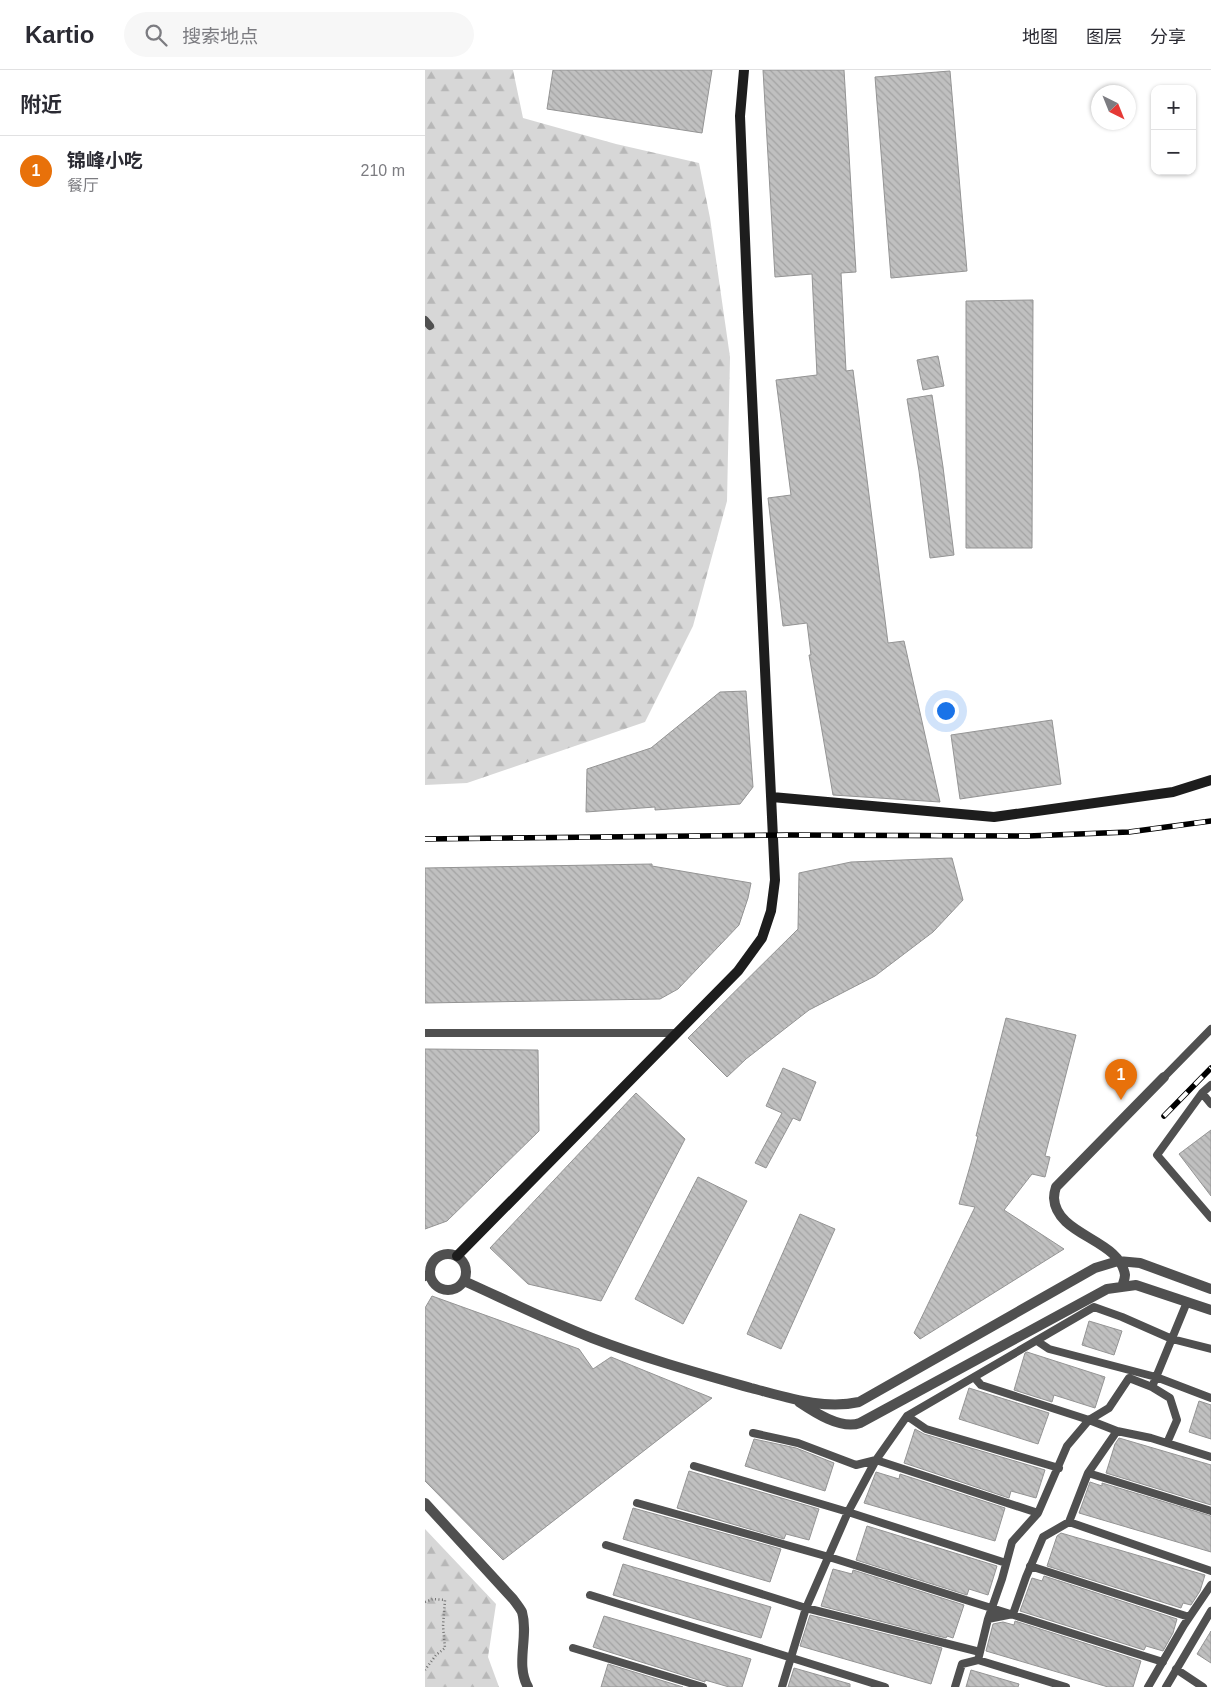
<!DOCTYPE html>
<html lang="zh">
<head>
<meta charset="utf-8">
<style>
  body { margin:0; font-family:Arial,"Noto Sans SC",sans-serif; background:#f7f7f7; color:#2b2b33 }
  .controls { position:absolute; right:15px; top:15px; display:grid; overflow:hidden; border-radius:10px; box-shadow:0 1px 4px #0004 }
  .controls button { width:45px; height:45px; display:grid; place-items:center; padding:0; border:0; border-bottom:1px solid #e1e1e2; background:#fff; color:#2b2b33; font:25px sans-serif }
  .compass { position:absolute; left:666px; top:15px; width:45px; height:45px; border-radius:50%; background:#fff; box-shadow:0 1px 4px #0004; rotate:137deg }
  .you { position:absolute; left:520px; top:640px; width:18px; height:18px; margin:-12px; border:4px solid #fff; border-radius:50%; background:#1a73e8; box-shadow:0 0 0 8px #1a73e833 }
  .badge { display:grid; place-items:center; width:32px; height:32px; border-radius:50%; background:#0b8043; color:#fff; font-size:16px; font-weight:700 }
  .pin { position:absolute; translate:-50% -41px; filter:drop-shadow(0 1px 2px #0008) }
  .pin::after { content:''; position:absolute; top:26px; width:18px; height:15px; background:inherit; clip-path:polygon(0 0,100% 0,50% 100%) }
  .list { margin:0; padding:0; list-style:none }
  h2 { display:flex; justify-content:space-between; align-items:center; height:65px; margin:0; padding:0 20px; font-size:21px }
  h2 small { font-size:16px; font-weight:400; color:#7c7c81 }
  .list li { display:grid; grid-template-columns:32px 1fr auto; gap:15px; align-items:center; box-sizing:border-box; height:70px; padding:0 20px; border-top:1px solid #e1e1e2 }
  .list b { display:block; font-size:19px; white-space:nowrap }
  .list p { margin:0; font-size:16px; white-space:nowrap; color:#7c7c81 }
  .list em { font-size:16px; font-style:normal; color:#7c7c81 }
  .icon { flex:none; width:28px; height:28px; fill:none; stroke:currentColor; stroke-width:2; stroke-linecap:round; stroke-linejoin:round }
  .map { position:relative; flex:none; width:786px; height:1617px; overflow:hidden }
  header { display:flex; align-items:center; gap:30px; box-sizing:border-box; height:70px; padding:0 25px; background:#fff; border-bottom:1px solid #e1e1e2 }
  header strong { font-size:24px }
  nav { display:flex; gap:28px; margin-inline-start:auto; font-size:18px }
  .search { width:350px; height:45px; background:#f7f7f7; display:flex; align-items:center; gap:12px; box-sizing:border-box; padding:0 18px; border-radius:28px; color:#7c7c81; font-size:19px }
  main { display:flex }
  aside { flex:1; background:#fff }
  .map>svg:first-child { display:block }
  .forest { fill:url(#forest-firs) }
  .building { fill:url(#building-back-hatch); stroke:#949494 }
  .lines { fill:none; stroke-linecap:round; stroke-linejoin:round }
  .path { stroke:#727272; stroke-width:2.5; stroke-dasharray:1 2.5; stroke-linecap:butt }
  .lane { stroke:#505050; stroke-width:8 }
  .street { stroke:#505050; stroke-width:10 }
  .secondary { stroke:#1d1d1d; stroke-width:10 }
  .rail-casing { stroke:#000; stroke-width:5.5 }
  .rail { stroke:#fff; stroke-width:4; stroke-dasharray:11; stroke-linecap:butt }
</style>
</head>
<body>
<header>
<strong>Kartio</strong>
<div class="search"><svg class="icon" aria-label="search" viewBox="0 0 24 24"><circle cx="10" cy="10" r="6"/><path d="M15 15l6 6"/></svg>搜索地点</div>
<nav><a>地图</a><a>图层</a><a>分享</a></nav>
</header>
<main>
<aside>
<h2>附近<small></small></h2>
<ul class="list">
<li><span class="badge" style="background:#e8710a">1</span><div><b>锦峰小吃</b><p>餐厅</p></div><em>210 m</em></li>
</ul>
</aside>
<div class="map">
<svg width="786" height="1617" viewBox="0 0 786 1617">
  <defs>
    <pattern id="forest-firs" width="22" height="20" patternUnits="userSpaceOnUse" patternTransform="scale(1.25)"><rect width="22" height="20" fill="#d7d7d7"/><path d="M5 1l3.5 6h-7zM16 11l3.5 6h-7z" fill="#b7b7b7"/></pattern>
    <pattern id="building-back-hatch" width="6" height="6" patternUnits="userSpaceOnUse" patternTransform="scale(1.25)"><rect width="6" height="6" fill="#c0c0c0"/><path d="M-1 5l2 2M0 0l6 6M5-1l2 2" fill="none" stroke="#a3a3a3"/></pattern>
  </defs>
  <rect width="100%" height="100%" fill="#fff"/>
  <path class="forest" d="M0,0H88L98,48L191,74L274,93L285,148L305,287L302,431L268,556L220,652L42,713L0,715Z
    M0,1459L71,1534L63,1587L74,1617H0Z"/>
  <path class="building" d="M128,0H287L277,63L122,39Z
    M338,0H419L431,202L416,203L421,301L428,300L463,573L479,571L515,732L408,725L384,585H386L382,553L358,556L343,428L366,425L351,310L392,305L387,204L350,207Z
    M525,1L542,201L466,208L450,7Z
    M608,230L607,478H541V231Z
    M513,286L519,316L498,320L492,290Z
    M507,325L518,397L529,485L505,488L494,401L482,329Z
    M321,621L328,717L315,734L230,740V737L161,742L162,699L226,678L295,622Z
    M627,650L636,714L535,729L526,665Z
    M527,788L538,830L508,862L450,906L384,940L321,989L302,1007L263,968L373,859L374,803L426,792Z
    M227,794V796L326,813L323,828L314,855L253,919L235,929L0,933V798Z
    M581,948L651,965L620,1086L625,1087L620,1107L607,1104L579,1140L639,1179L495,1269L489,1263L550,1137L534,1134L546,1093L553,1066H551Z
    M0,979L113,980L114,1061L22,1151L0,1159Z
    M358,998L391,1012L375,1051L368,1048L341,1098L330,1093L357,1043L341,1036Z
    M211,1023L260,1069L176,1231L103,1214L65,1178Z
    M786,1060V1126L754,1084Z
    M273,1107L322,1131L258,1254L210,1229Z
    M375,1144L410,1159L356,1279L322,1264Z
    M7,1226L154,1279L168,1299L186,1287L287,1328L78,1490L0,1411V1238Z
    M664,1251L697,1261L689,1285L657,1275Z
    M602,1282L680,1307L670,1338L629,1325L627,1332L589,1320L600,1283Z
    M544,1318L624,1343L613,1374L534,1349Z
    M774,1331L786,1335V1369L764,1362Z
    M490,1359L499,1364L620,1400L611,1428L586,1421L584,1428L479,1393Z
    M694,1368L786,1395V1435L681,1403L690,1374Z
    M329,1369L371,1378L409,1393L400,1421L320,1396Z
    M264,1401L394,1439L384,1470L361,1464L359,1469L252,1438Z
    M451,1402L474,1409L475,1404L580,1438L570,1471L439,1433Z
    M665,1412L677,1416V1413L786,1446V1482L654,1443Z
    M208,1438L356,1479L345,1512L198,1469Z
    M442,1456L572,1496L563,1525L544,1519L542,1525L431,1490Z
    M636,1463L780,1505L775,1521L766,1535L758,1533L756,1538L622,1496L632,1466Z
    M198,1494L346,1537L336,1568L188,1525Z
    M408,1499L427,1504L428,1500L539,1535L528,1568L522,1566L521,1568L396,1536Z
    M619,1506L752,1549L748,1563L738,1581L721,1576L719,1580L595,1541L607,1508L617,1511Z
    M385,1545L517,1578L506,1614L375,1576Z
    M179,1546L326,1589L317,1617H304L280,1610V1612L168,1577Z
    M590,1551L716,1591L708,1617H683L561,1581L568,1554L578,1552L589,1555Z
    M786,1561V1593L772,1584Z
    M183,1594L258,1617H176Z
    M369,1598L425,1614V1617H363Z
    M546,1600L594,1614L593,1617H541Z"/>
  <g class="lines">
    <path class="path" d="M0,1532L8,1529L20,1530L18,1556L20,1578L11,1585L0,1600"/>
    <path class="lane" d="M0,250L5,256
      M0,963H251
      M739,1007L786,959
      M786,1015L777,1023L786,1034
      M777,1023L732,1085L786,1148
      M0,1207L4,1205
      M612,1271L624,1279L731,1307L786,1328
      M549,1307L556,1315L664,1350L692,1361L726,1368L786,1387
      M482,1346L501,1359L634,1398
      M328,1363L373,1373L431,1395L451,1390L613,1443
      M742,1373L752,1350L745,1328L727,1317L762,1232
      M269,1396L423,1442L581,1493
      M663,1403L786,1441
      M212,1433L404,1487L738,1592
      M644,1452L786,1501
      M181,1475L381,1538L555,1582
      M605,1496L764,1547
      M165,1525L460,1617
      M563,1549L577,1509L587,1472L613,1443L642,1376L664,1350L684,1338L704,1308L727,1317
      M148,1578L278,1617
      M553,1590L641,1617
      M751,1599L778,1617
      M357,1617L381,1538L423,1442L451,1390L482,1346L669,1237L697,1247L747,1269L786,1279
      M530,1617L537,1594L553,1590L563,1549L588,1544L601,1507L618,1467L644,1452L663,1403L692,1361
      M723,1617L759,1555L786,1515
      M741,1617L786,1541"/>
    <path class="street" d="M5 1202a18 18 0 1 1 36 0a18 18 0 1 1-36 0Z
      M39,1211C81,1230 124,1251 167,1268C219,1288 273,1303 326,1318C361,1327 398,1340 434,1332L670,1198L693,1191L715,1193L786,1219
      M697,1217C698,1213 700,1209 700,1205C695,1169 631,1166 629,1128C629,1125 630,1120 631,1117L739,1007
      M374,1332C389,1342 416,1360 435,1353L682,1219L711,1215L786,1240
      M0,1433L88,1529C91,1533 95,1538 97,1542C104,1567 90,1594 103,1617"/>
    <path class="secondary" d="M347,727L569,747L748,722L786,710
      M32,1186L313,901L337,868L346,841L350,810L323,242L315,46L319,0"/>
    <g class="rail-casing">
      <path id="rail" d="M0,769L364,765L603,766L704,762L786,751
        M739,1046L786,998"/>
    </g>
    <use href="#rail" class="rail"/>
  </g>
</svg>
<div class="controls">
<button>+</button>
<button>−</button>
</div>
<svg class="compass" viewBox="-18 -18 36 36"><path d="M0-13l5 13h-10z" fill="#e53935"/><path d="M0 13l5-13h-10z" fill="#7c7c81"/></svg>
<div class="you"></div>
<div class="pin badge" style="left:696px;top:1030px;background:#e8710a">1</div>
</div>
</main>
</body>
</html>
